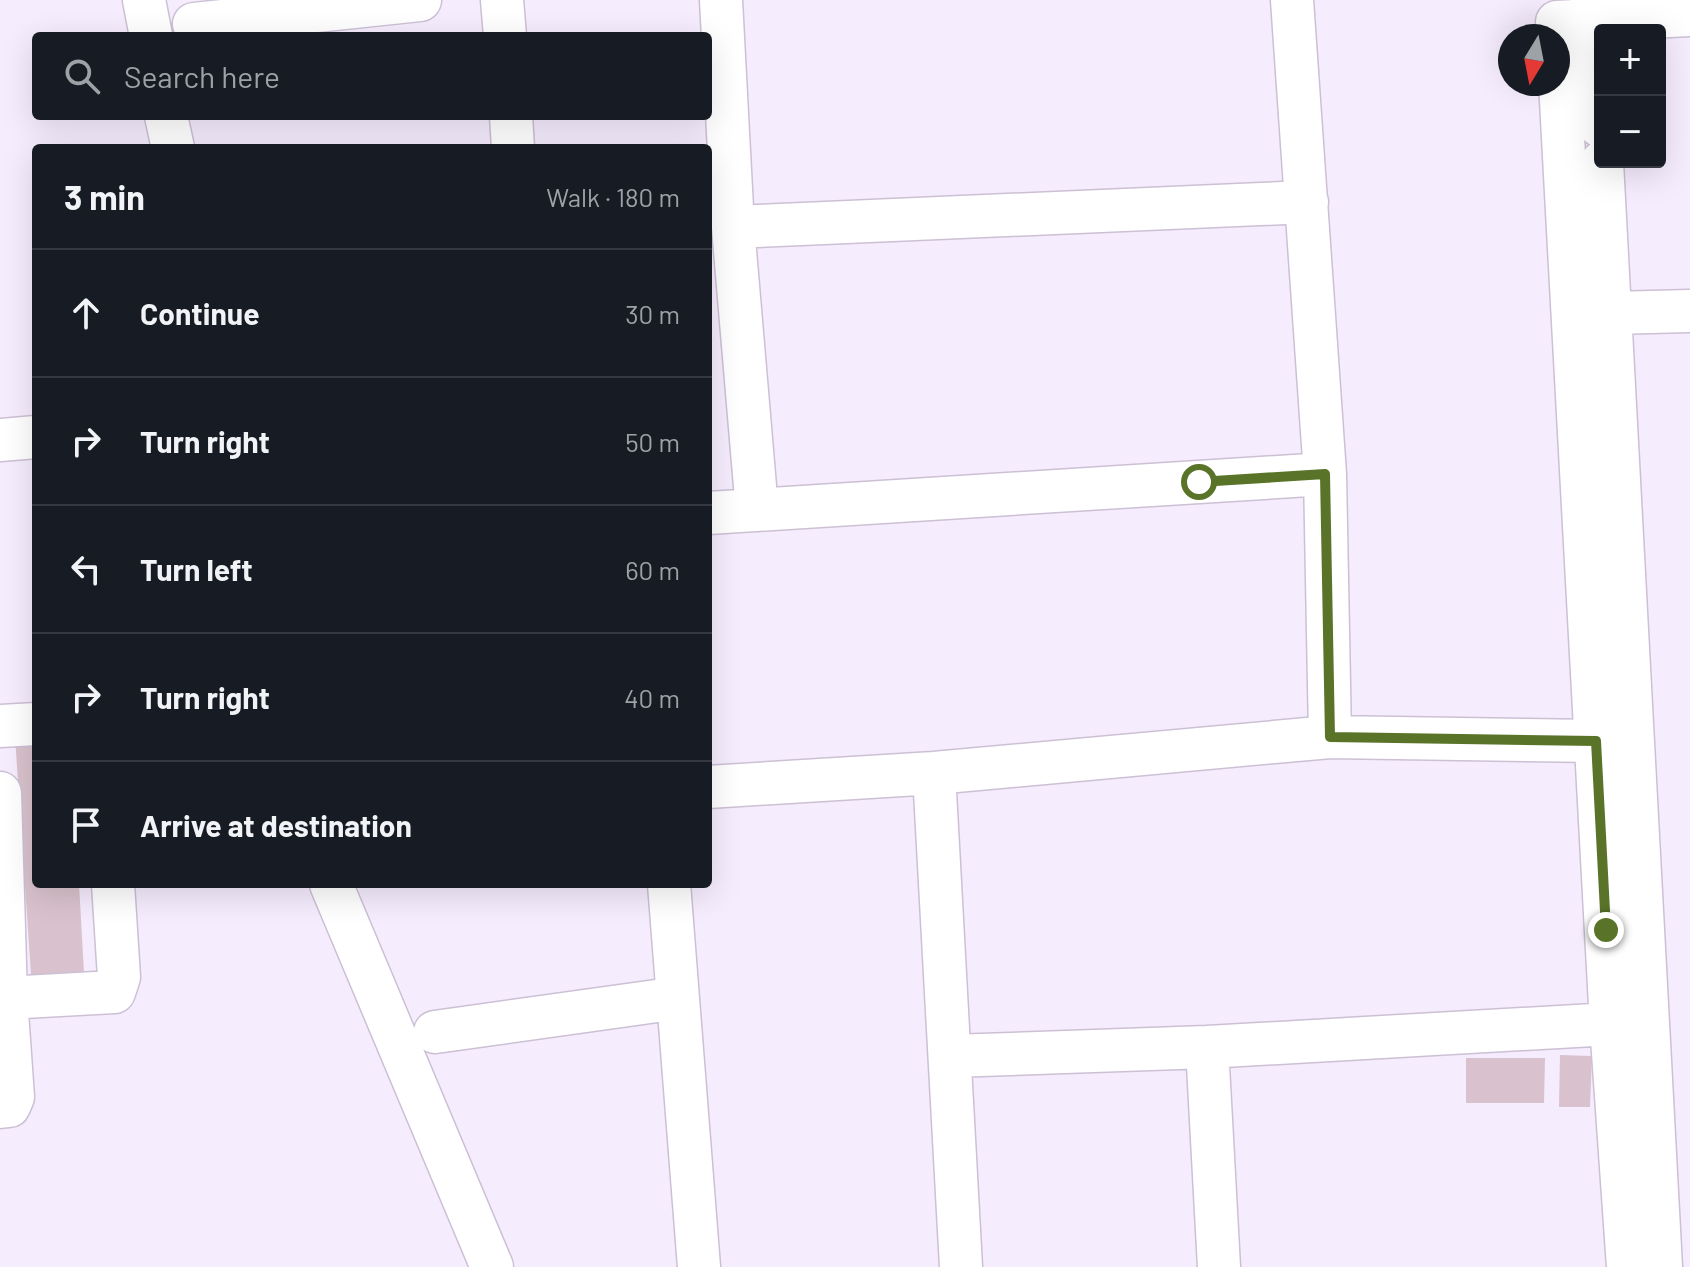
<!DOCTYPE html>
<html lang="en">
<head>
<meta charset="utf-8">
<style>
  body { margin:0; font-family:Barlow,sans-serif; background:#20242c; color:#f1f3f6 }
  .controls { position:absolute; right:24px; top:24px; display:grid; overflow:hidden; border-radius:8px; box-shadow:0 8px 32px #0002 }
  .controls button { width:72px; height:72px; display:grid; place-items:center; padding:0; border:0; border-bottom:2px solid #363941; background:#171b24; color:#f1f3f6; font:40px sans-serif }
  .compass { position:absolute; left:1498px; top:24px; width:72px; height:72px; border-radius:50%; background:#171b24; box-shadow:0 8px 32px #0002; rotate:190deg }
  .stop { position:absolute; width:24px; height:24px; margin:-18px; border:6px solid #597428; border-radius:50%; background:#fff }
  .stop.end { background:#597428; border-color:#fff; box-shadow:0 2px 8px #0008 }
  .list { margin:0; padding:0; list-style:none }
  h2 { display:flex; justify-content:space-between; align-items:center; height:104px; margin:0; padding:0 32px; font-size:34px }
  h2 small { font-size:26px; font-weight:400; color:#9ea1a6 }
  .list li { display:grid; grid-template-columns:52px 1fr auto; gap:24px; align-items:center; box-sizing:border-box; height:128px; padding:0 32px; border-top:2px solid #363941 }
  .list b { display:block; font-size:30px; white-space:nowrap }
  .list em { font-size:26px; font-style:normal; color:#9ea1a6 }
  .icon { flex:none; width:44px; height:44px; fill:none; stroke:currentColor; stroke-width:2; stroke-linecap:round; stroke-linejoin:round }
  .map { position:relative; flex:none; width:1690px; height:1267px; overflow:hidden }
  .search { position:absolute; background:#171b24; box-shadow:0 8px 32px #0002; left:32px; top:32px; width:680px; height:88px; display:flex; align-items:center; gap:20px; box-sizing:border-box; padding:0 28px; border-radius:8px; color:#9ea1a6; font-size:30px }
  .panel { position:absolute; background:#171b24; box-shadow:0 8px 32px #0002; left:32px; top:144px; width:680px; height:744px; border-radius:8px }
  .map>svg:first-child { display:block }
  .building { fill:#d9c2cd }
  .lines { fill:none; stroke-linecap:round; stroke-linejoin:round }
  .minor-casing { stroke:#ccc0d5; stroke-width:45 }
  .minor { stroke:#fff; stroke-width:42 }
  .route { stroke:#597428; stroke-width:10 }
</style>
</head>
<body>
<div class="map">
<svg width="1690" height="1267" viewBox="0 0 1690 1267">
  <rect width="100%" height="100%" fill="#f5ecfd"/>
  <path class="building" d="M36,736V884H79L84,973L31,975L15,737Z
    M1560,1055L1592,1056L1590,1107H1559Z
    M1466,1058H1545L1544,1103H1466Z"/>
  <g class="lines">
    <g class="minor-casing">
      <path id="minor" d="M144,0L151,36
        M502,0L505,36
        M721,0L733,227L757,510
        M1292,0L1325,474L1330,737
        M1592,0L1600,126
        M1557,22L1690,15
        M194,24L420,0
        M1558,45L1611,1024L1628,1267
        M166,116L173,148
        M511,116L513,148
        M1602,162L1661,1267
        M733,227L1307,202
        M1585,317L1611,313L1690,311
        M0,440L36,437
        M708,513L1325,474
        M0,726L36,724
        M934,773L961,1267
        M708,787L934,773L1330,737L1596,741
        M0,793L6,998H0
        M331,884L492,1267
        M669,884L699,1267
        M435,1032L678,998
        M1207,1047L1219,1267
        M951,1056L1207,1047L1611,1024
        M0,1107L9,1106L13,1097L6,998L114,992L119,977L113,884"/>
    </g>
    <use href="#minor" class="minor"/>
  </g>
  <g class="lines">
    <path class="route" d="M1199,482L1325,474L1330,737L1596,741L1606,930"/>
  </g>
</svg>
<div class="controls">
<button>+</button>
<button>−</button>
</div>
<svg class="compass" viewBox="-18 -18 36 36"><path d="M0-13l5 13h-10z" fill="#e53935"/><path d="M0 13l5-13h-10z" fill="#9ea1a6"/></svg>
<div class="stop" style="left:1199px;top:482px"></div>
<div class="stop end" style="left:1606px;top:930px"></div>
<div class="search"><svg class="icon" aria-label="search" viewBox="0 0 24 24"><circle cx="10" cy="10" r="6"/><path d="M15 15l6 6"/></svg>Search here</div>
<section class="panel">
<h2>3 min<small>Walk · 180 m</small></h2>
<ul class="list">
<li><svg class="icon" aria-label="ahead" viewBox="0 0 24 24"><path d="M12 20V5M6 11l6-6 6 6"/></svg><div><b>Continue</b></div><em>30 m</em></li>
<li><svg class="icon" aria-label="right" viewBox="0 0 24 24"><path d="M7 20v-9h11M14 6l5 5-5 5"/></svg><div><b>Turn right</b></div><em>50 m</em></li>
<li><svg class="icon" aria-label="left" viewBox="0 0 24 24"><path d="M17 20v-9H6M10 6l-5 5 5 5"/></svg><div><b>Turn left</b></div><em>60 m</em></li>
<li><svg class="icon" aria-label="right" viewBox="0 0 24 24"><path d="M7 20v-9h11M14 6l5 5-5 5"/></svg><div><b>Turn right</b></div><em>40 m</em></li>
<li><svg class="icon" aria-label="arrive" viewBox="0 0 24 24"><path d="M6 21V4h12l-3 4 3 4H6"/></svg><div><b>Arrive at destination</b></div></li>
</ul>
</section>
</div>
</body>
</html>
